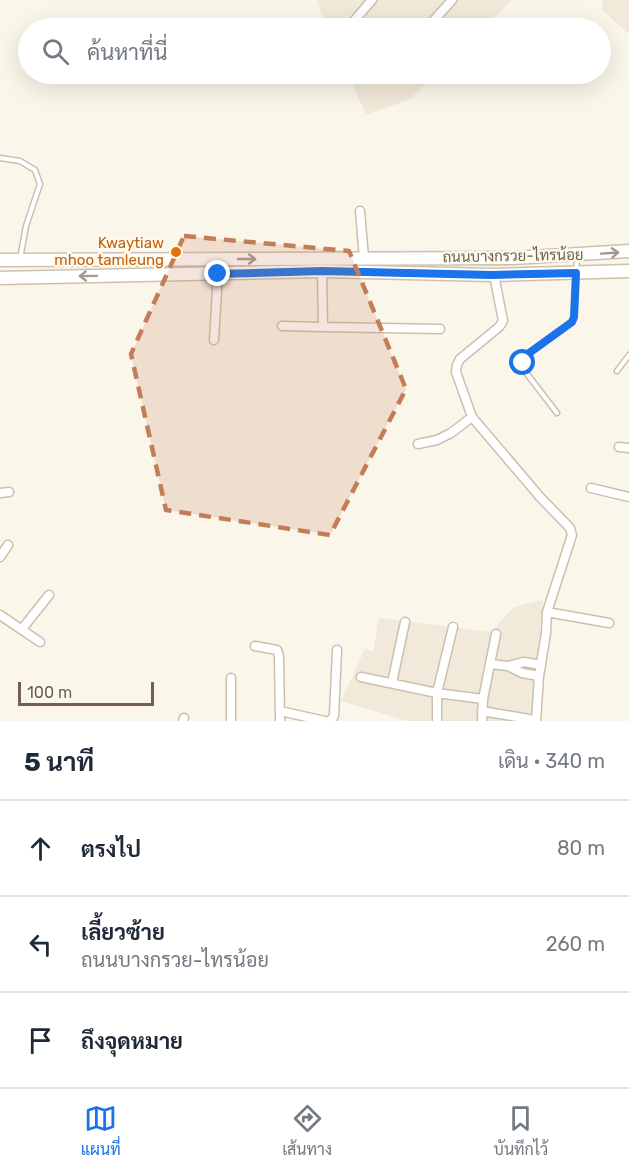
<!DOCTYPE html>
<html lang="th">
<head>
<meta charset="utf-8">
<style>
  body { margin:0; font-family:Rubik,Sarabun,sans-serif; background:#f6f6f7; color:#1f2937 }
  .scale { position:absolute; left:18px; bottom:15px; width:136px; box-sizing:border-box; padding-left:6px; border:3px solid #73604f; border-top:0; font-size:16px; line-height:21px; white-space:nowrap; color:#73604f; -webkit-text-stroke:4px #fdfaf0; paint-order:stroke }
  .stop { position:absolute; width:18px; height:18px; margin:-14px; border:4px solid #1a73e8; border-radius:50%; background:#fff }
  .stop.end { background:#1a73e8; border-color:#fff; box-shadow:0 2px 6px #0008 }
  .list { margin:0; padding:0; list-style:none }
  h2 { display:flex; justify-content:space-between; align-items:center; height:78px; margin:0; padding:0 24px; font-size:26px }
  h2 small { font-size:20px; font-weight:400; color:#747a83 }
  .list li { display:grid; grid-template-columns:39px 1fr auto; gap:18px; align-items:center; box-sizing:border-box; height:96px; padding:0 24px; border-top:2px solid #e0e1e3 }
  .list b { display:block; font-size:22px; white-space:nowrap }
  .list p { margin:0; font-size:20px; white-space:nowrap; color:#747a83 }
  .list em { font-size:20px; font-style:normal; color:#747a83 }
  .icon { flex:none; width:33px; height:33px; fill:none; stroke:currentColor; stroke-width:2; stroke-linecap:round; stroke-linejoin:round }
  .map { position:relative; flex:none; width:629px; height:721px; overflow:hidden }
  .search { position:absolute; background:#fff; box-shadow:0 6px 24px #0002; left:18px; right:18px; top:18px; height:66px; display:flex; align-items:center; gap:15px; box-sizing:border-box; padding:0 21px; border-radius:33px; color:#747a83; font-size:22px }
  .sheet { height:366px; background:#fff }
  nav { display:flex; justify-content:space-around; align-items:center; box-sizing:border-box; height:84px; border-top:2px solid #e0e1e3; background:#fff; font-size:16px; color:#747a83 }
  nav a { display:grid; justify-items:center; gap:3px }
  nav .on { color:#1a73e8 }
  .map>svg:first-child { display:block }
  .residential { fill:#f1e9d9 }
  .lines { fill:none; stroke-linecap:round; stroke-linejoin:round }
  .lane-casing { stroke:#ccbfb0; stroke-width:7 }
  .street-casing { stroke:#ccbfb0; stroke-width:11 }
  .secondary-casing { stroke:#cec0ae; stroke-width:15 }
  .lane { stroke:#fff; stroke-width:4 }
  .street { stroke:#fff; stroke-width:8 }
  .secondary { stroke:#fff; stroke-width:12 }
  .oneway { stroke:#a4988d }
  .route { stroke:#1a73e8; stroke-width:8 }
  .marked { fill:#c37e59; fill-opacity:0.2; stroke:#c37e59; stroke-width:4.5; stroke-dasharray:12 8; stroke-linejoin:round }
  .food-dot { fill:#e8710a; stroke:#fdfaf0; stroke-width:2 }
  .labels { text-anchor:middle; stroke-width:4.5; stroke-linejoin:round; paint-order:stroke }
  .food-label { font-size:15px; fill:#c56008; stroke:#fdfaf0; text-anchor:end }
  .street-label { font-size:15px; fill:#73604f; stroke:#fdfaf0 }
</style>
</head>
<body>
<div class="map">
<svg width="629" height="721" viewBox="0 0 629 721">
  <rect width="100%" height="100%" fill="#faf6ea"/>
  <path class="residential" d="M316,0H512L483,28H328Z
    M603,0H629V34L602,10Z
    M348,74H436L410,99L366,115Z
    M543,600L532,721H408L341,701L365,649L373,651L379,618L491,632L514,607Z"/>
  <g class="lines">
    <g class="lane-casing">
      <path id="lane" d="M0,158L20,161L35,170L40,184L26,226L20,259
        M617,371L629,355
        M557,413L524,370L523,364L525,356L572,322L574,317L577,256"/>
    </g>
    <g class="street-casing">
      <path id="street" d="M353,22L372,0
        M427,28L452,0
        M371,75L374,74
        M360,211L364,258
        M322,271L323,327L440,329
        M492,275L495,280L503,321L499,327L460,359L457,365L456,372L472,417L540,497L570,528L572,535L547,612L546,633L539,676L536,721
        M282,326L323,327
        M214,340L218,274
        M418,444L437,440L451,433L472,417
        M619,447L629,448
        M591,488L629,497
        M0,493L9,492
        M0,557L8,545
        M547,612L609,623
        M0,615L40,642
        M22,629L49,595
        M255,646L277,650L279,656L280,721
        M490,664L508,666L522,673L539,676
        M508,666L524,662L541,665
        M361,677L437,693L483,699
        M392,683L405,622
        M280,711L325,721
        M482,711L529,719
        M183,721L184,718
        M231,721V678
        M329,721L331,720L334,716L337,650
        M437,721V693L453,627
        M482,721L483,699L496,634"/>
    </g>
    <g class="secondary-casing">
      <path id="secondary" d="M0,260L513,258L629,251
        M0,278L322,271L492,275L629,271"/>
    </g>
    <use href="#lane" class="lane"/>
    <use href="#street" class="street"/>
    <use href="#secondary" class="secondary"/>
  </g>
  <defs><path id="oneway-shaft" d="M-6 0H5M1.5-3L5.5 0L1.5 3" fill="none" stroke-width="1.6" stroke-linecap="round" stroke-linejoin="round" transform="scale(1.5)"/></defs>
  <g class="oneway">
    <use href="#oneway-shaft" transform="translate(610 253) rotate(-4)"/>
    <use href="#oneway-shaft" transform="translate(247 259)"/>
    <use href="#oneway-shaft" transform="translate(88 276) rotate(179)"/>
  </g>
  <g class="lines">
    <path class="route" d="M218,274L322,271L492,275L576,273L574,317L572,322L525,356L523,363"/>
  </g>
  <path class="marked" d="M184,236L349,251L406,389L330,535L166,510L131,354Z"/>
  <circle class="food-dot" cx="176" cy="252" r="6"/>
  <g class="labels">
    <g class="food-label">
      <text x="164" y="248">Kwaytiaw<tspan x="164" dy="17">mhoo tamleung</tspan></text>
    </g>
    <g class="street-label">
      <text transform="translate(513 256) rotate(-1)" y="5">ถนนบางกรวย-ไทรน้อย</text>
    </g>
  </g>
</svg>
<div class="scale">100 m</div>
<div class="stop" style="left:523px;top:363px"></div>
<div class="stop end" style="left:218px;top:274px"></div>
<div class="search"><svg class="icon" aria-label="search" viewBox="0 0 24 24"><circle cx="10" cy="10" r="6"/><path d="M15 15l6 6"/></svg>ค้นหาที่นี่</div>
</div>
<section class="sheet">
<h2>5 นาที<small>เดิน · 340 m</small></h2>
<ul class="list">
<li><svg class="icon" aria-label="ahead" viewBox="0 0 24 24"><path d="M12 20V5M6 11l6-6 6 6"/></svg><div><b>ตรงไป</b></div><em>80 m</em></li>
<li><svg class="icon" aria-label="left" viewBox="0 0 24 24"><path d="M17 20v-9H6M10 6l-5 5 5 5"/></svg><div><b>เลี้ยวซ้าย</b><p>ถนนบางกรวย-ไทรน้อย</p></div><em>260 m</em></li>
<li><svg class="icon" aria-label="arrive" viewBox="0 0 24 24"><path d="M6 21V4h12l-3 4 3 4H6"/></svg><div><b>ถึงจุดหมาย</b></div></li>
</ul>
</section>
<nav>
<a class="on"><svg class="icon" aria-label="map" viewBox="0 0 24 24"><path d="M3 6l6-2 6 2 6-2v14l-6 2-6-2-6 2zM9 4v14M15 6v14"/></svg>แผนที่</a>
<a><svg class="icon" aria-label="directions" viewBox="0 0 24 24"><path d="M12 3l9 9-9 9-9-9zM9 14v-3h6M13 9l2 2-2 2"/></svg>เส้นทาง</a>
<a><svg class="icon" aria-label="saved" viewBox="0 0 24 24"><path d="M7 4h10v16l-5-4-5 4z"/></svg>บันทึกไว้</a>
</nav>
</body>
</html>
